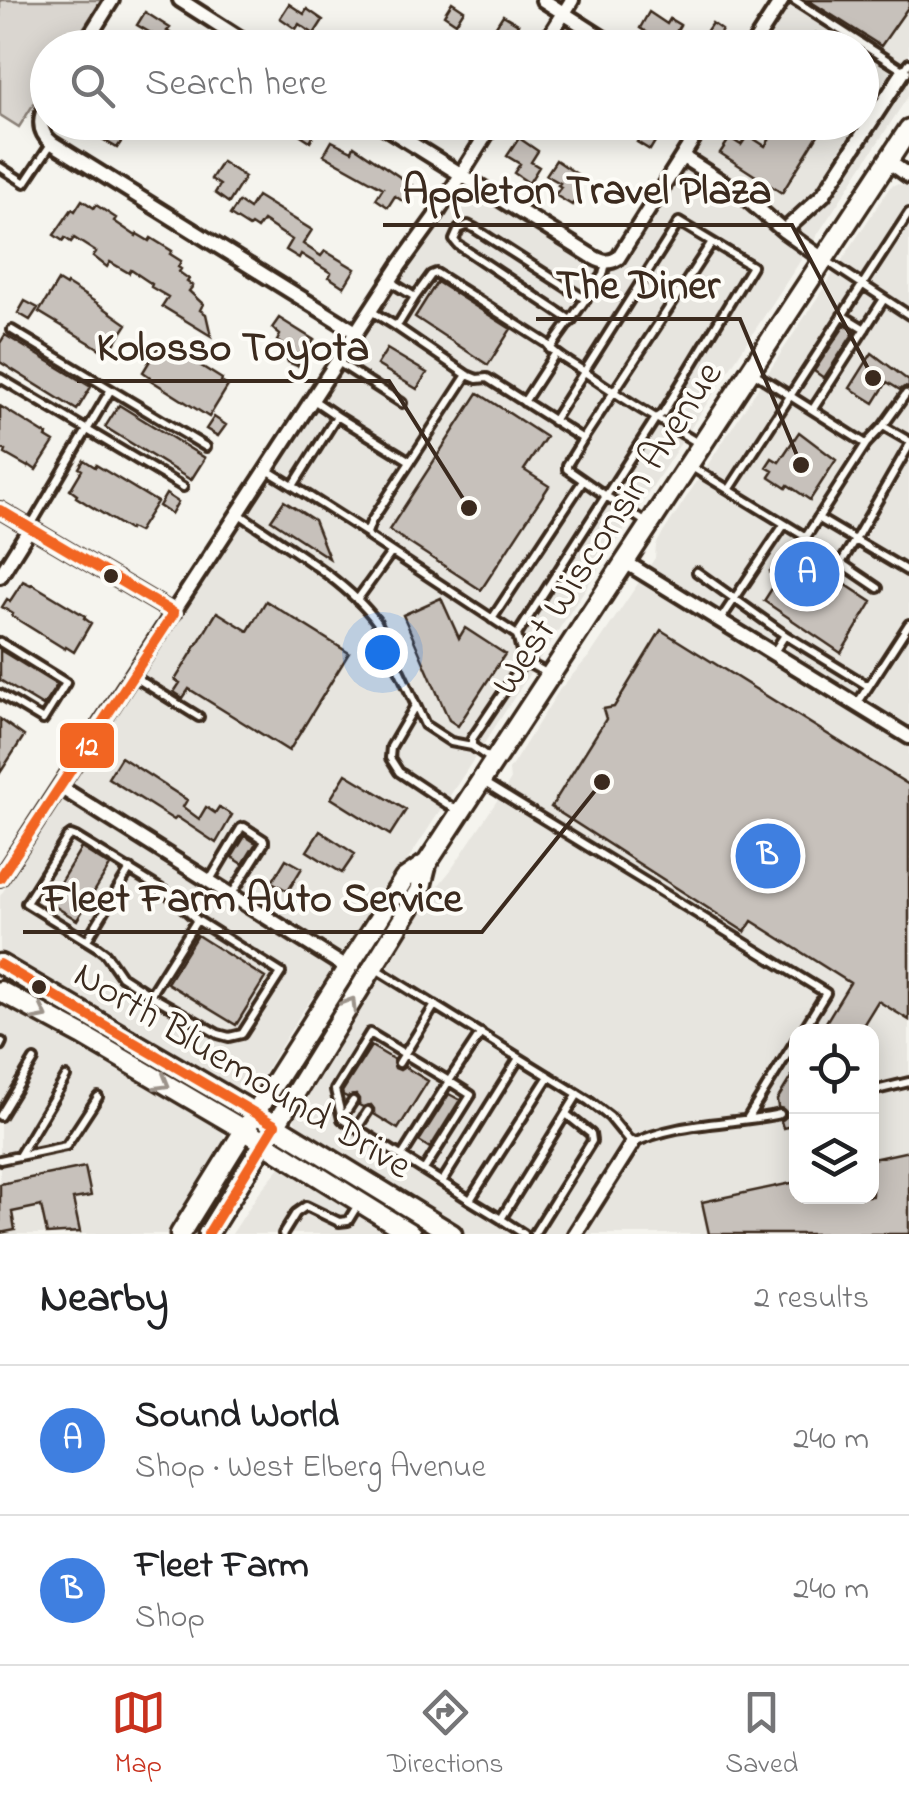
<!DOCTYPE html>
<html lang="en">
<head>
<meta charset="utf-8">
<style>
  body { margin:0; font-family:"Indie Flower",sans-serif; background:#f2f2f2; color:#202124 }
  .controls { position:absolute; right:30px; bottom:30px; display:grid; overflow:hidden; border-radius:20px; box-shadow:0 5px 25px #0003 }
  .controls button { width:90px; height:90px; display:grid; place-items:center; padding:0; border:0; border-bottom:2px solid #e0e0e0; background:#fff; color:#202124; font:50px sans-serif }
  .you { position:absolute; left:382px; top:652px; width:35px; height:35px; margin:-25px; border:8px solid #fff; border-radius:50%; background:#1a73e8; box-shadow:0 0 0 15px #1a73e833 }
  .badge { display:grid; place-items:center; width:65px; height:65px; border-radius:50%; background:#c8321e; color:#fff; font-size:32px; font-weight:700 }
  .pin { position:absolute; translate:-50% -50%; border:5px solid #fff; box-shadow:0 2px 10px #0006 }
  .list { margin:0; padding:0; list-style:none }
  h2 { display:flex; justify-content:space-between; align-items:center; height:130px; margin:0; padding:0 40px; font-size:42px }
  h2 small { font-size:32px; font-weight:400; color:#757577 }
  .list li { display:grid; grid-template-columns:65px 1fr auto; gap:30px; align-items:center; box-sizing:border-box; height:150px; padding:0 40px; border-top:2px solid #e0e0e0 }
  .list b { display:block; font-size:38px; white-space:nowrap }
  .list p { margin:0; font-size:32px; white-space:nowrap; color:#757577 }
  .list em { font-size:32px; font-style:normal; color:#757577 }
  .icon { flex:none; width:55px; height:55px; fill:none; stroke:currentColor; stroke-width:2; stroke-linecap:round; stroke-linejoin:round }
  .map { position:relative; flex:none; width:909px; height:1234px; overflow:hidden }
  .search { position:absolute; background:#fff; box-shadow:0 5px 25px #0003; left:30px; right:30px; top:30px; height:110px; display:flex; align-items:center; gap:25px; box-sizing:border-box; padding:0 35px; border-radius:55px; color:#757577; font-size:38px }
  .sheet { height:430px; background:#fff }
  nav { display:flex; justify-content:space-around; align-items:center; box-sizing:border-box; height:140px; border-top:2px solid #e0e0e0; background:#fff; font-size:28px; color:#757577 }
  nav a { display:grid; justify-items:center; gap:5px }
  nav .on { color:#c8321e }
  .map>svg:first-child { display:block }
  .built { fill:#e7e5df; fill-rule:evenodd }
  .green { fill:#dad6d0; stroke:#8a8077; stroke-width:2.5 }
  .building { fill:#c7c1bb; stroke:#3b2a1e; stroke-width:2.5 }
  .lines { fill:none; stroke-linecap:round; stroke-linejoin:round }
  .service-casing { stroke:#3b2a1e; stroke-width:14 }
  .minor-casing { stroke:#3b2a1e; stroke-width:20 }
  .secondary-casing { stroke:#3b2a1e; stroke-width:25 }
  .service { stroke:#fdfcf7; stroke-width:6 }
  .minor { stroke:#fdfcf7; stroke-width:12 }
  .secondary { stroke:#fdfcf7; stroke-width:18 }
  .bus-1-casing { stroke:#fdfcf7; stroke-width:18 }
  .bus-1 { stroke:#f26522; stroke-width:10 }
  .oneway { stroke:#9c938a }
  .bus-dot { fill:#3b2a1e; stroke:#fdfcf7; stroke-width:4 }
  .labels { text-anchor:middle; stroke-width:8; stroke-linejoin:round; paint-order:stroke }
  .street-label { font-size:40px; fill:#3b2a1e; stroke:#fdfcf7 }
  .leader { fill:none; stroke:#3b2a1e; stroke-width:4 }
  .callout-dot { fill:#3b2a1e; stroke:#fdfcf7; stroke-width:4 }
  .callout-label { font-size:42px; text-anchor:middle; font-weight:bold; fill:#3b2a1e; stroke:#fdfcf7; stroke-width:8; stroke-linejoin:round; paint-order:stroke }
  .line-badge { stroke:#fdfcf7; stroke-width:4 }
  .badge-label { font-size:28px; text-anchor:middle; font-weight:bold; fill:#fff }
</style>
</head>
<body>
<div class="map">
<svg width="909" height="1234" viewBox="0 0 909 1234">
  <rect width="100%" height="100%" fill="#f5f4ee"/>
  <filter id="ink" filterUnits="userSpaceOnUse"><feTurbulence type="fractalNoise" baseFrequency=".01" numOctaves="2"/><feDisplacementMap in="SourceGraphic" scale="20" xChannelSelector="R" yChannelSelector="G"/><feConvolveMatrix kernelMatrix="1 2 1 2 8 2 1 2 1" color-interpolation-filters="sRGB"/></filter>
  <g filter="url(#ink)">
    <path class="built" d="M786,0H909V95L377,907L302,1012L260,1080L251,1087L243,1089L227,1086L0,954V896L457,195L466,191H476L596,268L611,270L623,262L673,187L711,123L862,122V48L756,47Z
      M896,184L909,186V1234H466L302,1132L294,1119L298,1101L415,914L451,870L510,781L509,770L560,689L591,654L655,558L656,545L661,536L890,187ZM796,1032H872V1196H796Z
      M0,992L209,1117L220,1126L226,1140L221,1156L173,1234H0Z
      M281,1166L393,1234H232L260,1191Z"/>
    <path class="green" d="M0,0H102L71,47L48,48L47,83L19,127L0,115Z"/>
    <path class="building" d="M808,0H909V6L881,46Z
      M452,2L464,10L456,23L444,15Z
      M289,4L304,14L307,9L323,20L314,34L299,24L296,29L280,18Z
      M145,12L170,28L167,31L193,48H146L154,35L137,25Z
      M649,12L667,24L670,19L680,25L677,30L698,44L712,23L722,30L711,48H671L640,28Z
      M503,15L518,24L503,48H482Z
      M816,33L839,48H807Z
      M82,122H117L114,128L125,136L117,148L91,132L92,129Z
      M281,122H322L310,141Z
      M781,122H826L782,193L720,153L730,138L741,145L748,135L765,146Z
      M646,128L659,135L650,150L637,142Z
      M519,138L538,151L531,162L539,167L529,183L514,173L520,164L507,156Z
      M332,141L352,151L354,146L413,186L404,202L395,196L388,207L376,199L383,188L324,155Z
      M556,160L583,178L575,190L580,193L572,205L555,195L561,187L558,185L560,183L546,175Z
      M222,162L245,177L229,203L215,193L220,185L211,179Z
      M257,196L312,230L303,244L321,256L325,251L355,269L344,287L329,277L331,273L301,254L299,258L286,250L292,240L263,221L257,229L251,225L249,227L230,215L239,202L249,209Z
      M82,200L94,208L96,205L116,218L114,221L136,236L137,234L149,241L151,238L172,251L170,254L181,261L178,267L181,269L179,272L189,279L187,282L193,286L189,291L203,304L200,310L206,314L211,336L162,306L168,297L151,287L152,284L131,270L129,273L110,262L107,267L93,256L96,252L74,238L71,242L65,238L63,241L54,235L72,209L75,211Z
      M58,281L66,286L67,284L97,303L127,324L109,352L101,347L100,349L39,312Z
      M437,282L511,329L488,365L415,317Z
      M25,301L38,308L30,320L18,313Z
      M279,318L314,340L297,366L288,362L284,352L287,348L277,341L280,335L272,328Z
      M845,325L855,331L824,378L814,371Z
      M5,335L91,387L77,410L0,362V343Z
      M160,344L168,349L169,346L222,379L221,382L228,386L209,417L149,379L150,377L143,372Z
      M387,349L427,373L417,389L377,365Z
      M872,353L909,381V388L904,387L900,390L887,382L874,403L850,388Z
      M478,393L546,437L524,470L549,486L481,590L389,530Z
      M119,405L205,458L191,480L105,427Z
      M0,406L47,435L46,437L54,442L36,470L29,465L28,467L5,454L6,451L0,448Z
      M214,417L226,425L218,436L206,429Z
      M799,432L836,460L810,500L788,485L786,488L769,477L773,471L766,467L772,458L779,462Z
      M84,460L95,467L96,465L157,502L138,532L130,528L129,530L76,497L77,495L70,490L82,470L79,468Z
      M166,494L178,502L171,514L159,506Z
      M284,501L314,520L329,558L271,520Z
      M796,552L872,602L841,653L764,601L773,587L770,571L786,566Z
      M23,581L31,585L32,584L85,616L84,618L91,623L74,652L66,647L65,649L12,616L13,614L2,607L7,599L10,601Z
      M441,598L459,638L465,628L505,654L458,726L449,720L403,615Z
      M266,601L349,653L289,751L189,689L183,698L174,692L180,683L175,680L217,612L248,631Z
      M661,630L909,785V1020L878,1001L859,1032H820L850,983L752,921L745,932L551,807L606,719L603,709L614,707Z
      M0,650L57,685L43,706L0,680Z
      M0,719L24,736L0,773Z
      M121,757L187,800L183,807L199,819L206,807L215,813L219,807L232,815L216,843L177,817L174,820L108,778Z
      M346,774L406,810L390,835L331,798Z
      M320,831L355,854L342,873L307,851Z
      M245,836L256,843L243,864L232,857Z
      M81,848L110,866L77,920L48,902Z
      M286,859L302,868L288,891L272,882Z
      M197,935L265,978L236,1025L167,983Z
      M371,1046L393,1059L395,1068L400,1070L405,1067L428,1081L398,1129L374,1114V1109L371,1105L363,1107L359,1105V1099L356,1095L347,1097L343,1095L342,1092Z
      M796,1069V1125L783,1128L781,1121L786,1117V1112L778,1107L777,1100Z
      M449,1094L460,1100L430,1148L419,1141Z
      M909,1151V1234H709L702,1202L796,1182V1196H872V1159Z
      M85,1167L91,1196L73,1199L80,1232L47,1234L41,1206L12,1212L15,1230L0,1233V1184Z"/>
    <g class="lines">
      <g class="service-casing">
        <path id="service" d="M794,0L904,71L909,63
          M0,167L25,183L51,144
          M827,261L909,315
          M391,282L415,297L431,275L436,273L546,343C557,357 572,363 586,373C609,389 632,404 656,418L663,413L752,266L679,222L553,421
          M371,311L394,325L399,323L415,297
          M842,315L865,329
          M572,321L458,245L454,240L459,229L468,225L474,228L586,300
          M394,325L467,375
          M12,330L206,447
          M550,349L603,275L606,263
          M338,362L402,403
          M0,378L183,487
          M524,402L555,354
          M813,409L884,299
          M337,416L410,461
          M883,426L909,441
          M583,439L712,242
          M866,444L883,426L906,394
          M909,446L855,540L909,572
          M690,466L806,537L866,444L751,371
          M267,470L293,486L337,416L312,399
          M293,486L367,533
          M729,490L909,213
          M238,513C282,544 345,579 377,622L425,725L451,742L472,746
          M818,518L855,540L841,563L878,588
          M648,524L606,496L656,418L698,443
          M30,527L110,391
          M697,572L785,635L774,652
          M357,600L391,553
          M492,619L583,481
          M721,619L784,525
          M517,635L606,496L567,469V465L583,439L487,378L477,379L467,375L371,522L367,533L369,537L517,635L524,663
          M785,635L868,686
          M0,642L66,683L43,720L0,694
          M133,676L199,717
          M857,704L909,624
          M415,706L391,747L390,758L399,772L459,812
          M492,760L472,746V739L521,666L528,663L548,674
          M483,782L826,993L802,1032
          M210,880L241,828L244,827L264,840V843L232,894
          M197,920L281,973L242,1034L229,1037L218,1034L150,995Z
          M87,940L130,869
          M376,969L589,1101L610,1117L632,1144C678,1121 730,1125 780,1114
          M150,995L121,976L105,953L97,947L26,903L67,838L71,835L76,837L167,893L197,920
          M481,1033L449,1081L370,1033L335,1090L342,1119L442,1182L519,1058
          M0,1046L2,1042
          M399,1063L435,1005
          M549,1076L470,1200L501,1219L578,1094
          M872,1091L909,1082
          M0,1116L34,1060
          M342,1118L353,1101
          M747,1119L796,1040
          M357,1128L368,1111
          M19,1156L66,1077
          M402,1156L449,1081L471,1095L424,1170
          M0,1160L66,1146L98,1097
          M442,1182L470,1200
          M501,1219L524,1234
          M283,1234L296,1213L306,1206L339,1222L348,1221L359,1203
          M534,1234L592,1141L591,1134L566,1114"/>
      </g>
      <g class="minor-casing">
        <path id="minor" d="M180,0L255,48
          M543,0L618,48
          M82,48L112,0
          M542,48L572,0
          M751,48L782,0
          M48,101C39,117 37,131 52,143L356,332
          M377,122L590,255C599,261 607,265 618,258L704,122
          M683,157L741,194L784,231L823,259
          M888,161L909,176
          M784,231L823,195L904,71
          M0,510L174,613
          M625,562L909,737
          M0,576L30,528
          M60,787L347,968
          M0,878L400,265L434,218L494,122
          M575,1234L632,1144"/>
      </g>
      <g class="secondary-casing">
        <path id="secondary" d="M0,964L255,1113L452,1234
          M0,991L82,1035L244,1130L411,1234
          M180,1234L255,1113L404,879L427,863
          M208,1234L420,891L427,863L909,129"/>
      </g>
      <use href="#service" class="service"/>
      <use href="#minor" class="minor"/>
      <use href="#secondary" class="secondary"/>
      <g class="bus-1-casing">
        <path id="bus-1" d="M0,510L174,613
          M0,878L174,613
          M0,964L275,1125
          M208,1234L275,1125"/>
      </g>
      <use href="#bus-1" class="bus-1"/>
    </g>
    <defs><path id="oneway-chevron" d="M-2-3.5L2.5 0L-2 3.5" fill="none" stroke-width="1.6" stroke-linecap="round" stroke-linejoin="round" transform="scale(2.5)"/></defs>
    <g class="oneway">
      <use href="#oneway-chevron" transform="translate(350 1004) rotate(-58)"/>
      <use href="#oneway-chevron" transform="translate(41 1014) rotate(27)"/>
      <use href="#oneway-chevron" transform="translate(163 1083) rotate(30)"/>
    </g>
  </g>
  <g class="bus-dot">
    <circle cx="111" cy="576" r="9"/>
    <circle cx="39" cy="987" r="9"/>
  </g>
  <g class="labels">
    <g class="street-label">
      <text transform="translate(605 527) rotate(-57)" y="14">West Wisconsin Avenue</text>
      <text transform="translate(244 1068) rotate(31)" y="14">North Bluemound Drive</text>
    </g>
  </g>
  <path class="leader" d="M873 378L792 225H383M801 465L740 319H536M469 508L389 381H77M602 782L482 932H23"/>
  <g class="callout-dot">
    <circle cx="873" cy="378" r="10"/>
    <circle cx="801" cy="465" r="10"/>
    <circle cx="469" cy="508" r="10"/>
    <circle cx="602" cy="782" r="10"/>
  </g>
  <g class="callout-label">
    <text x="587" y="203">Appleton Travel Plaza</text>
    <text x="638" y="298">The Diner</text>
    <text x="233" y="360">Kolosso Toyota</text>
    <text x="253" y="911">Fleet Farm Auto Service</text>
  </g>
  <rect class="line-badge" x="58" y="721" width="58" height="49" rx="10" fill="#f26522"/>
  <g class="badge-label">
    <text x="87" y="755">12</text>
  </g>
</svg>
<div class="controls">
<button><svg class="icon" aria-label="locate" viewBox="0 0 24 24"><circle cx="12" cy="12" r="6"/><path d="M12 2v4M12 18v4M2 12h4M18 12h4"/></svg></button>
<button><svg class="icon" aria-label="layers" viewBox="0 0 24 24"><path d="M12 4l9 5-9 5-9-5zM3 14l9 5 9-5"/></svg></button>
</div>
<div class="you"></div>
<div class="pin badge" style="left:807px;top:574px;background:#3f7fe0">A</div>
<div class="pin badge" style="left:768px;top:856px;background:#3f7fe0">B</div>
<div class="search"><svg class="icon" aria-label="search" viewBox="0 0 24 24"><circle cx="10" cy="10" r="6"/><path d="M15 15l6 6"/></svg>Search here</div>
</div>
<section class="sheet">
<h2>Nearby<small>2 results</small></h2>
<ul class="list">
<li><span class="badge" style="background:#3f7fe0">A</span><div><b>Sound World</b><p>Shop · West Elberg Avenue</p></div><em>240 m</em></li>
<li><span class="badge" style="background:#3f7fe0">B</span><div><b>Fleet Farm</b><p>Shop</p></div><em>240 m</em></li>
</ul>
</section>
<nav>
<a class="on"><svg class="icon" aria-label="map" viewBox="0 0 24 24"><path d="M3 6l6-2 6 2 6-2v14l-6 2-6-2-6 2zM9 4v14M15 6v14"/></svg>Map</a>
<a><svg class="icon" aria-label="directions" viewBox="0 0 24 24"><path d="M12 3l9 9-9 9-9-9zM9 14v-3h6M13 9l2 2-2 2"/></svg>Directions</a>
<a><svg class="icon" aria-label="saved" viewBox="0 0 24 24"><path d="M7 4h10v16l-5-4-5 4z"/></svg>Saved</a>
</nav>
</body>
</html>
